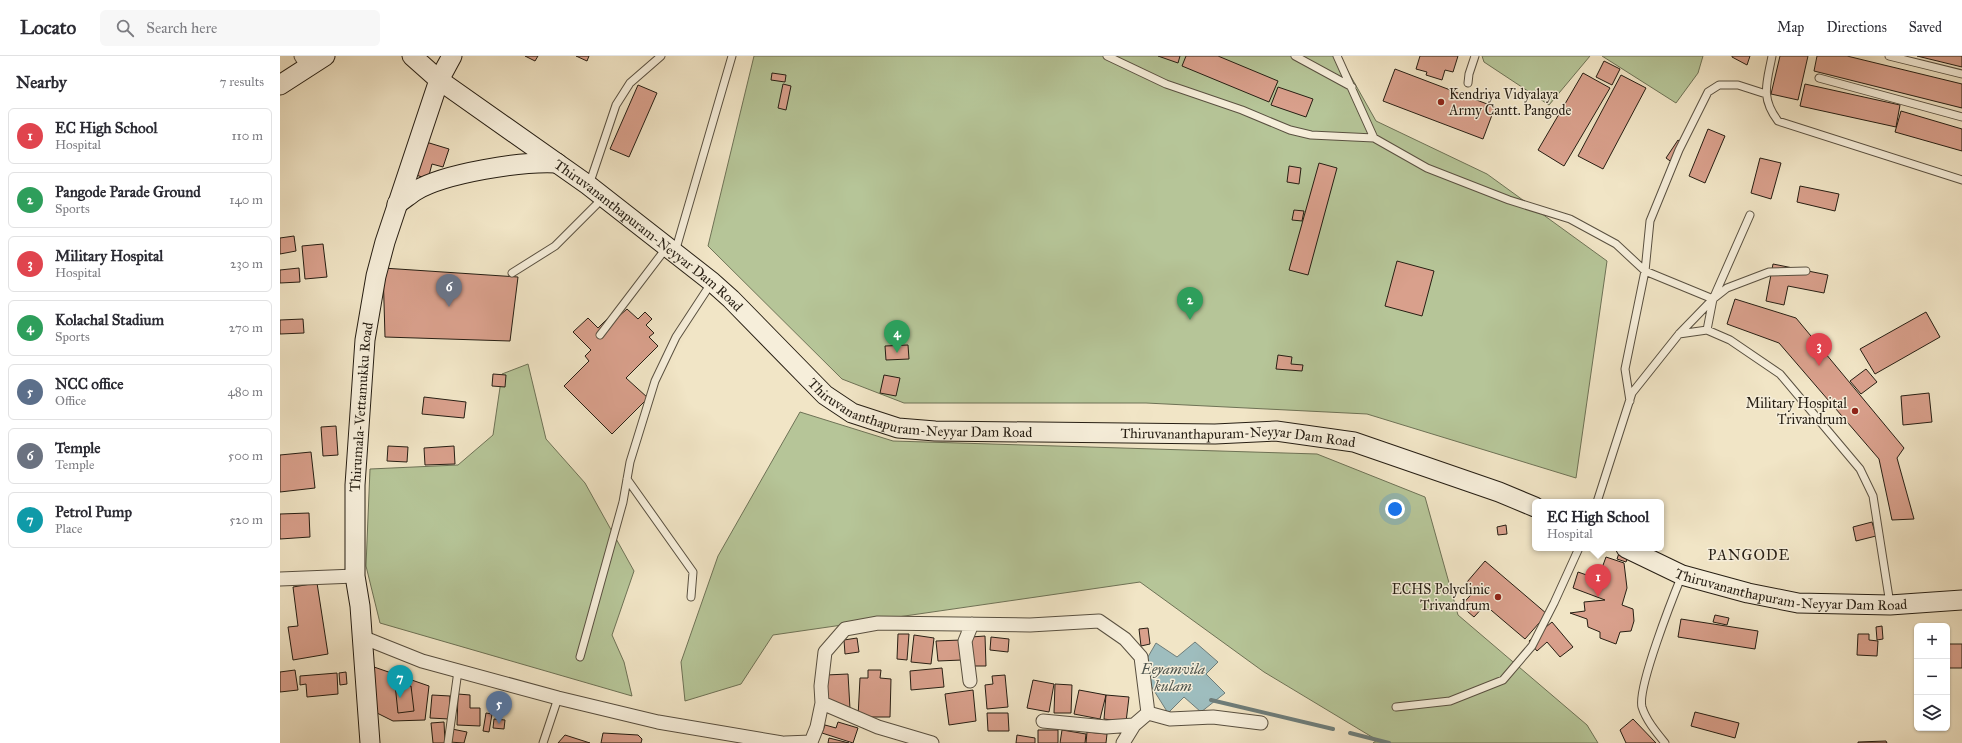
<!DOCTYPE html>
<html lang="en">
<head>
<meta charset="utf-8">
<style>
  body { margin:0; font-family:"IM FELL Great Primer",serif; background:#f7f7f7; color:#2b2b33 }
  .controls { position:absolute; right:12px; bottom:12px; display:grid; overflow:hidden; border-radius:6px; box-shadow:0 1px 3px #0004 }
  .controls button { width:36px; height:36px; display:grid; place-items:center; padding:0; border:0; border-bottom:1px solid #e1e1e2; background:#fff; color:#2b2b33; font:20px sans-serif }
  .you { position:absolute; left:1115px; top:453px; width:14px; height:14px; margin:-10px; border:3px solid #fff; border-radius:50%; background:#1a73e8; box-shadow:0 0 0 6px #1a73e833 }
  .badge { display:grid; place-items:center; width:26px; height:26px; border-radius:50%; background:#8f2418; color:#fff; font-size:13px; font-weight:700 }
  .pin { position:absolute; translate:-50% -33px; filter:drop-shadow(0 1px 2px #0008) }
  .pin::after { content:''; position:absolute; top:21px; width:14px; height:12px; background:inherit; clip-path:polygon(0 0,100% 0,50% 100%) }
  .popup { position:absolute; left:1252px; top:443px; width:132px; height:52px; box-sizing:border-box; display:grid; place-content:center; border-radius:6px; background:#fff; filter:drop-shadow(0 1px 3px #0005); font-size:13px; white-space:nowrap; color:#7c7c81 }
  .popup b { font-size:15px; color:#2b2b33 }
  .popup::after { content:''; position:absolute; left:50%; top:100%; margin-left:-8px; border:8px solid transparent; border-top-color:#fff }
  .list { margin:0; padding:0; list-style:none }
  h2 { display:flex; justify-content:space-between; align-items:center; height:52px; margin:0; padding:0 16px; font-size:17px }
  h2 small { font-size:13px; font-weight:400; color:#7c7c81 }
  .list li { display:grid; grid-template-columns:26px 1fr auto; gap:12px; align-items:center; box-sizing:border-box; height:56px; margin:0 8px 8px; padding:0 8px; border:1px solid #e1e1e2; border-radius:6px }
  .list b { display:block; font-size:15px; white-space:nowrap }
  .list p { margin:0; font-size:13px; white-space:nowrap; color:#7c7c81 }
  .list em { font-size:13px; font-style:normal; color:#7c7c81 }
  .icon { flex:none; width:22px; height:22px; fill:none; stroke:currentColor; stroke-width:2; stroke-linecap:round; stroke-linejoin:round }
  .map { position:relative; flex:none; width:1682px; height:687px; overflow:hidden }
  header { display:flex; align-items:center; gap:24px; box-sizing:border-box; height:56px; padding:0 20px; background:#fff; border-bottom:1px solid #e1e1e2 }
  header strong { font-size:19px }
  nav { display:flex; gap:22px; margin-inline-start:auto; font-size:14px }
  .search { width:280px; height:36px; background:#f7f7f7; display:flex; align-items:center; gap:10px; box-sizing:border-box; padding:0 14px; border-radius:6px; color:#7c7c81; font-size:15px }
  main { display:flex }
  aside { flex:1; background:#fff }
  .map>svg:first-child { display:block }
  .green { fill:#b6c598; stroke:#6e7256 }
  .water { fill:#9ebdbe; stroke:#6e7d7a }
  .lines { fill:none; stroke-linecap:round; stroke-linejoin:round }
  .stream { stroke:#6e7d7a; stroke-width:4 }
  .building { fill:#d9a08c; stroke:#261e13 }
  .lane-casing { stroke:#595040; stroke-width:9 }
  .street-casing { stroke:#595040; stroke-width:15 }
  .secondary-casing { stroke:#261e13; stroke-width:21 }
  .lane { stroke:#f6eeda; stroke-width:7 }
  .street { stroke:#f6eeda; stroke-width:13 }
  .secondary { stroke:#f6eeda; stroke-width:19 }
  .poi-dot { fill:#8f2418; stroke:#f6eeda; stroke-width:1.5 }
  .labels { text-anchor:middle; stroke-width:3; stroke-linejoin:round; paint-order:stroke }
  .poi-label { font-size:14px; fill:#261e13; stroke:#f6eeda; text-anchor:end }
  .street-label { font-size:14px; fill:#261e13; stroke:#f6eeda }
  .neighbourhood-label { font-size:15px; letter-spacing:1px; fill:#261e13; stroke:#f6eeda }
  .water-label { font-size:15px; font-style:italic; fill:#50564f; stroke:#f6eeda }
</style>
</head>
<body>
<header>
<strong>Locato</strong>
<div class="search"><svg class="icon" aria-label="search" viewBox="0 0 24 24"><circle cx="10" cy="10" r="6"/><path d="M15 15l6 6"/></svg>Search here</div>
<nav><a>Map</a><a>Directions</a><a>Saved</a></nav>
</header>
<main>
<aside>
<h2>Nearby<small>7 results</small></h2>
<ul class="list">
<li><span class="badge" style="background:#e0444e">1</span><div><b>EC High School</b><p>Hospital</p></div><em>110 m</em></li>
<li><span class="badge" style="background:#2e9e5b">2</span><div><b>Pangode Parade Ground</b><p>Sports</p></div><em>140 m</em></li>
<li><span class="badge" style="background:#e0444e">3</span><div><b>Military Hospital</b><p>Hospital</p></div><em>230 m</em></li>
<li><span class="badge" style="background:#2e9e5b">4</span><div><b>Kolachal Stadium</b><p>Sports</p></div><em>270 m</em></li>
<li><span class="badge" style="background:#5c6f8a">5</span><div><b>NCC office</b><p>Office</p></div><em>480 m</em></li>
<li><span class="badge" style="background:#6b7280">6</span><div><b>Temple</b><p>Temple</p></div><em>500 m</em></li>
<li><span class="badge" style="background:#0f9aa8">7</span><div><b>Petrol Pump</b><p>Place</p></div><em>520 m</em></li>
</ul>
</aside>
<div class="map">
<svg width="1682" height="687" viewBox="0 0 1682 687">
  <rect width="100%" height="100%" fill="#f1e5c6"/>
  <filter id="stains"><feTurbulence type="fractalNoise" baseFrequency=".005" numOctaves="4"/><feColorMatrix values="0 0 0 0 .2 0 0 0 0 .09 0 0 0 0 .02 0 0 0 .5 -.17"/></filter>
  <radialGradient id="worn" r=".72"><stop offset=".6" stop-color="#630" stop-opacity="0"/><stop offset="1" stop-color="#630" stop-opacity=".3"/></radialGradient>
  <path class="green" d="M474,0H1054L1061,3L1096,65L1207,118L1327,205L1296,422L1087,358L866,347H624L562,323L428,190Z
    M1202,0H1310L1269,49L1204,6Z
    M1322,0H1423L1418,17L1396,47Z
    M248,308L266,383L305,427L354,515L332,579L344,606L352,640L100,567L86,510L90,413L178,409L213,379L222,318Z
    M520,356L613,385L1037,398L1145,441L1178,559L1307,669L1318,687H1093L1097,684L984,616L860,526L493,579L461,628L405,645L401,606L438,500Z"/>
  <path class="water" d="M915,586L938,606L926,618L945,637L921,656L904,641L888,657L868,625L874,613L865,606L876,587L897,601Z"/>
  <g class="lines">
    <path class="stream" d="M931,644L1053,673
      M1070,677L1109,687"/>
  </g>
  <path class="building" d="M245,0H258L255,5Z
    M296,0H309L307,5Z
    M878,0H900L898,7Z
    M906,0H938L998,25L989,46L902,10Z
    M1140,0H1178L1173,16L1165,14L1162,24L1146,19L1147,16L1136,13Z
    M1470,0L1467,9L1452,1V0Z
    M1500,0H1528L1518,44L1491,38Z
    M1537,0H1567L1682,28V52L1534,15Z
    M1637,0H1682V11Z
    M1324,5L1340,13L1332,29L1316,21Z
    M1115,13L1215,51L1203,83L1103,45Z
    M492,17L506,19L505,26L491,24Z
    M1303,17L1330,32L1284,110L1258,94Z
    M1341,19L1366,32L1323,113L1298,100Z
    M503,28L511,30L506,54L498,52Z
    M1525,28L1620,49L1616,71L1520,50Z
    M358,29L377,37L349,101L330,93Z
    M998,31L1033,43L1026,61L991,49Z
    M1621,55L1682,73V95L1615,76Z
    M1428,73L1445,80L1425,127L1409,120Z
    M1398,84L1405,89L1393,107L1386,102Z
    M146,86L169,93L163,111L152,108L148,123L136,119Z
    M1480,102L1501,107L1491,143L1471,137Z
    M1039,107L1057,112L1028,219L1009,214Z
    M1009,110L1021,112L1019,128L1007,126Z
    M1520,130L1559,138L1555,155L1517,146Z
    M1014,154L1024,155L1022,165L1012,164Z
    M14,180L16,195L0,198V182Z
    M43,188L47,221L25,223L22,190Z
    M1117,205L1154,215L1142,260L1105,250Z
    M1493,208L1548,219L1544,237L1508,230L1504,249L1486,245Z
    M19,212L20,226L0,227V214Z
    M103,212L238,221L230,285L105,281Z
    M1455,243L1516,262L1624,392L1617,402L1634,463L1612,464L1599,403L1499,287L1447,268Z
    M347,253L358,263L365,256L372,263L366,269L374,277L369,281L378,290L346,322L368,342L332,378L284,330L309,305L305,300L311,294L293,276L308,262L318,272L334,256L339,260Z
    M1646,256L1660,281L1595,318L1580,293Z
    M23,263L24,277L0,278V264Z
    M628,289L629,303L606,304L605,290Z
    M998,299L1012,301L1011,308L1023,309L1022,315L996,313Z
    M1586,313L1597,326L1581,338L1570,325Z
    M213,318L226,319L225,331L212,330Z
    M604,319L620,322L616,340L600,337Z
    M1649,337L1652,366L1623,369L1621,340Z
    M144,341L186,346L184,362L142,358Z
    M56,370L58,399L43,400L41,371Z
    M108,390L128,391L127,406L107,405Z
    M174,390L175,408L145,409L144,392Z
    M31,396L35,432L0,436V399Z
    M29,457L30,481L0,483V458Z
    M1592,466L1596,480L1576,485L1573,471Z
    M1226,469L1227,478L1218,479L1217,471Z
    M1339,497L1348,501L1346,506L1337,503Z
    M1326,501L1344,507L1347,532L1342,549L1353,553L1354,565L1351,575L1340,576L1336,588L1320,582V576L1308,571L1307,563L1290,557L1305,555L1304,546L1325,544L1293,532L1298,516L1318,523Z
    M1205,505L1267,558L1245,583L1205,549L1194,561L1181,550L1195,534L1187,526Z
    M37,527L48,598L13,604L8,571L18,570L13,531Z
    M1435,559L1449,562L1447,569L1433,566Z
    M1401,563L1478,575L1475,593L1398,581Z
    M1272,566L1293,591L1280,601L1267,586L1257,595L1249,585Z
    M1602,570L1603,583L1597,584L1596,571Z
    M868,572L870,588L861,590L859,573Z
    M618,578H629L627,604L617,603Z
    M1578,578H1589V584L1598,585L1597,600L1577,599Z
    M634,579L654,582L651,608L631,606Z
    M705,580L706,610H693L691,581Z
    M711,581L729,583L728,596L710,594Z
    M577,582L579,596L565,598L564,584Z
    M681,584L682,604L658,605L656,585Z
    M1667,588H1682V612H1667Z
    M1636,596H1637V612H1636Z
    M94,611L149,630L145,664L113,665L91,654Z
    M662,612L664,631L631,634L630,615Z
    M15,614L18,634L0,636V616Z
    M588,614H601L600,622L611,623L610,661H578L580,622H588Z
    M66,616L67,628L60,629L59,617Z
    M57,617L58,638L27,641L26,628L20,629V620Z
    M568,618L570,653L547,654L546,619Z
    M725,619L728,651L707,653L705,629L713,628L712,620Z
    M753,624L774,628L769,656L747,652Z
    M115,628L131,630L134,655L118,657Z
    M775,628L792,629L791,657H774Z
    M693,634L696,665L669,669L665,638Z
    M799,634L826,639L820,663L794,658Z
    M178,638L190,639V652H200V670L177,669Z
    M152,639L170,640L169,663L150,662Z
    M826,639L849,641L846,666L824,663Z
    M1415,656L1459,667L1455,682L1411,670Z
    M206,657L212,658L209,676L203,675Z
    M707,657H728L729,675H708Z
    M214,663L225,664L224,673L213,672Z
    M1353,663L1376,687H1346L1340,674Z
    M164,666L165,687H153L151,667Z
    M558,666L578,672L573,687L542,677L545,669L556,672Z
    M172,673L187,676L184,687L169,686Z
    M758,674H778V687H758Z
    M782,674L806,678L805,687H780Z
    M807,676L827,678L826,687H806Z
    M323,677L358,679L362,683L361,687H321Z
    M285,679L310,687H278Z
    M737,679L755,682V687H736Z
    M549,682L569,687H548Z
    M1606,685L1607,687H1578V686Z"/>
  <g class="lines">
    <g class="lane-casing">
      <path id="lane" d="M827,0L886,28L962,54L1010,74L1031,79L1094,82
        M1015,0L1072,31
        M1057,0L1094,82L1147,112L1229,144L1290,163L1336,188L1365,215L1345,313L1350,345
        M1492,0C1487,27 1480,41 1498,65L1682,124
        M1609,0L1682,18
        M1539,22L1682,61
        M1188,27L1189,18L1195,0
        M309,129L336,49L350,27L381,0
        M395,196L452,0
        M232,217L275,190L323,142
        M1433,243L1365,215L1370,165L1399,94L1428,36L1439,29H1458L1486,38
        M1427,274L1433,243L1470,159
        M1399,278L1427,274L1450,284L1500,318L1580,413L1593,440L1610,548
        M320,279L387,191
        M347,423L413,516L411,541
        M1317,446L1352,337L1399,278L1433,243L1447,232L1489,216L1526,215
        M300,601L343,446L350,406L375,325L396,281L432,226
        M1116,651L1170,645L1223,624L1252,590L1274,547L1299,492
        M168,687L178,615
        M263,687L278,642
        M1385,687C1376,676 1366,664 1362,651C1357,632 1393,541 1402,519"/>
    </g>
    <g class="street-casing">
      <path id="street" d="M21,0L28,11
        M0,523L75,520
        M82,581L142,605L278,642L378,666L502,687
        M690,625L685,585L692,568
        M542,647L598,671L652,687
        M868,657L890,663L933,661L981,667
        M763,665L826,671L854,669
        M505,687L531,686L537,671L542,647L541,630L545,596L565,573L598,567L750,569L819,565L845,583L861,601L868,657L854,669L843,687"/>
    </g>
    <g class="secondary-casing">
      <g id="secondary">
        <path id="s1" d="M132,0L159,24L308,129L432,226L451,243L545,339L572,357L618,372L655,375L935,378L996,375L1074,386L1219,436L1255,451"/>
        <path d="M0,29L45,0"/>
        <path d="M117,148C123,144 129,139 135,135C165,117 242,105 277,107"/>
        <path id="s2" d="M1346,492L1402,519L1468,537L1518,547L1610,549L1682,544"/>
        <path id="s3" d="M90,687L80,550L75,520V429L85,284L96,220L105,186L159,24L172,0"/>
      </g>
    </g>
    <use href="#lane" class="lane"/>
    <use href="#street" class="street"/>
    <use href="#secondary" class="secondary"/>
  </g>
  <g class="poi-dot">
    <circle cx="1161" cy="46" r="4"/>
    <circle cx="1575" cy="355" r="4"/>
    <circle cx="1218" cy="541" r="4"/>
  </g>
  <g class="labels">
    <g class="poi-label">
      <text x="1169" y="43" text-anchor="start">Kendriya Vidyalaya<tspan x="1169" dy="16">Army Cantt. Pangode</tspan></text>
      <text x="1567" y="352">Military Hospital<tspan x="1567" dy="16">Trivandrum</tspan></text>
      <text x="1210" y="538">ECHS Polyclinic<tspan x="1210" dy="16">Trivandrum</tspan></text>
    </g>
    <g class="street-label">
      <text dy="5" stroke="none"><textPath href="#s1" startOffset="297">Thiruvananthapuram-Neyyar Dam Road</textPath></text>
      <text dy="5" stroke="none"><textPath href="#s1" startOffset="633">Thiruvananthapuram-Neyyar Dam Road</textPath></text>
      <text dy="5" stroke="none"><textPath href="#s3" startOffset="337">Thirumala-Vettamukku Road</textPath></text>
      <text dy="5" stroke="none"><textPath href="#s1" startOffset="957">Thiruvananthapuram-Neyyar Dam Road</textPath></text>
      <text dy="5" stroke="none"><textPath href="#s2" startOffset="173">Thiruvananthapuram-Neyyar Dam Road</textPath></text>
    </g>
    <g class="neighbourhood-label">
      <text x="1469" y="504">PANGODE</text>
    </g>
    <g class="water-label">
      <text x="893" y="618">Eeyamvila<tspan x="893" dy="17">kulam</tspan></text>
    </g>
  </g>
  <rect width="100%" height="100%" filter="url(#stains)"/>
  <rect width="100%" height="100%" fill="url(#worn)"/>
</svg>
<div class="controls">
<button>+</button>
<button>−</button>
<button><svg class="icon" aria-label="layers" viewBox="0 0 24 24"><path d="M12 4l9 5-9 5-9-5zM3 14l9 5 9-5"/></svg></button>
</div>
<div class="you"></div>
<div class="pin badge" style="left:1318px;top:541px;background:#e0444e">1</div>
<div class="popup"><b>EC High School</b>Hospital</div>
<div class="pin badge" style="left:910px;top:264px;background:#2e9e5b">2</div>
<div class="pin badge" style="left:1539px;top:310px;background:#e0444e">3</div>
<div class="pin badge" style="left:617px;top:297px;background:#2e9e5b">4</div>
<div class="pin badge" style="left:219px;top:668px;background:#5c6f8a">5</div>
<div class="pin badge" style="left:169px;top:251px;background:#6b7280">6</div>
<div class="pin badge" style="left:120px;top:642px;background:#0f9aa8">7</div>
</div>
</main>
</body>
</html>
